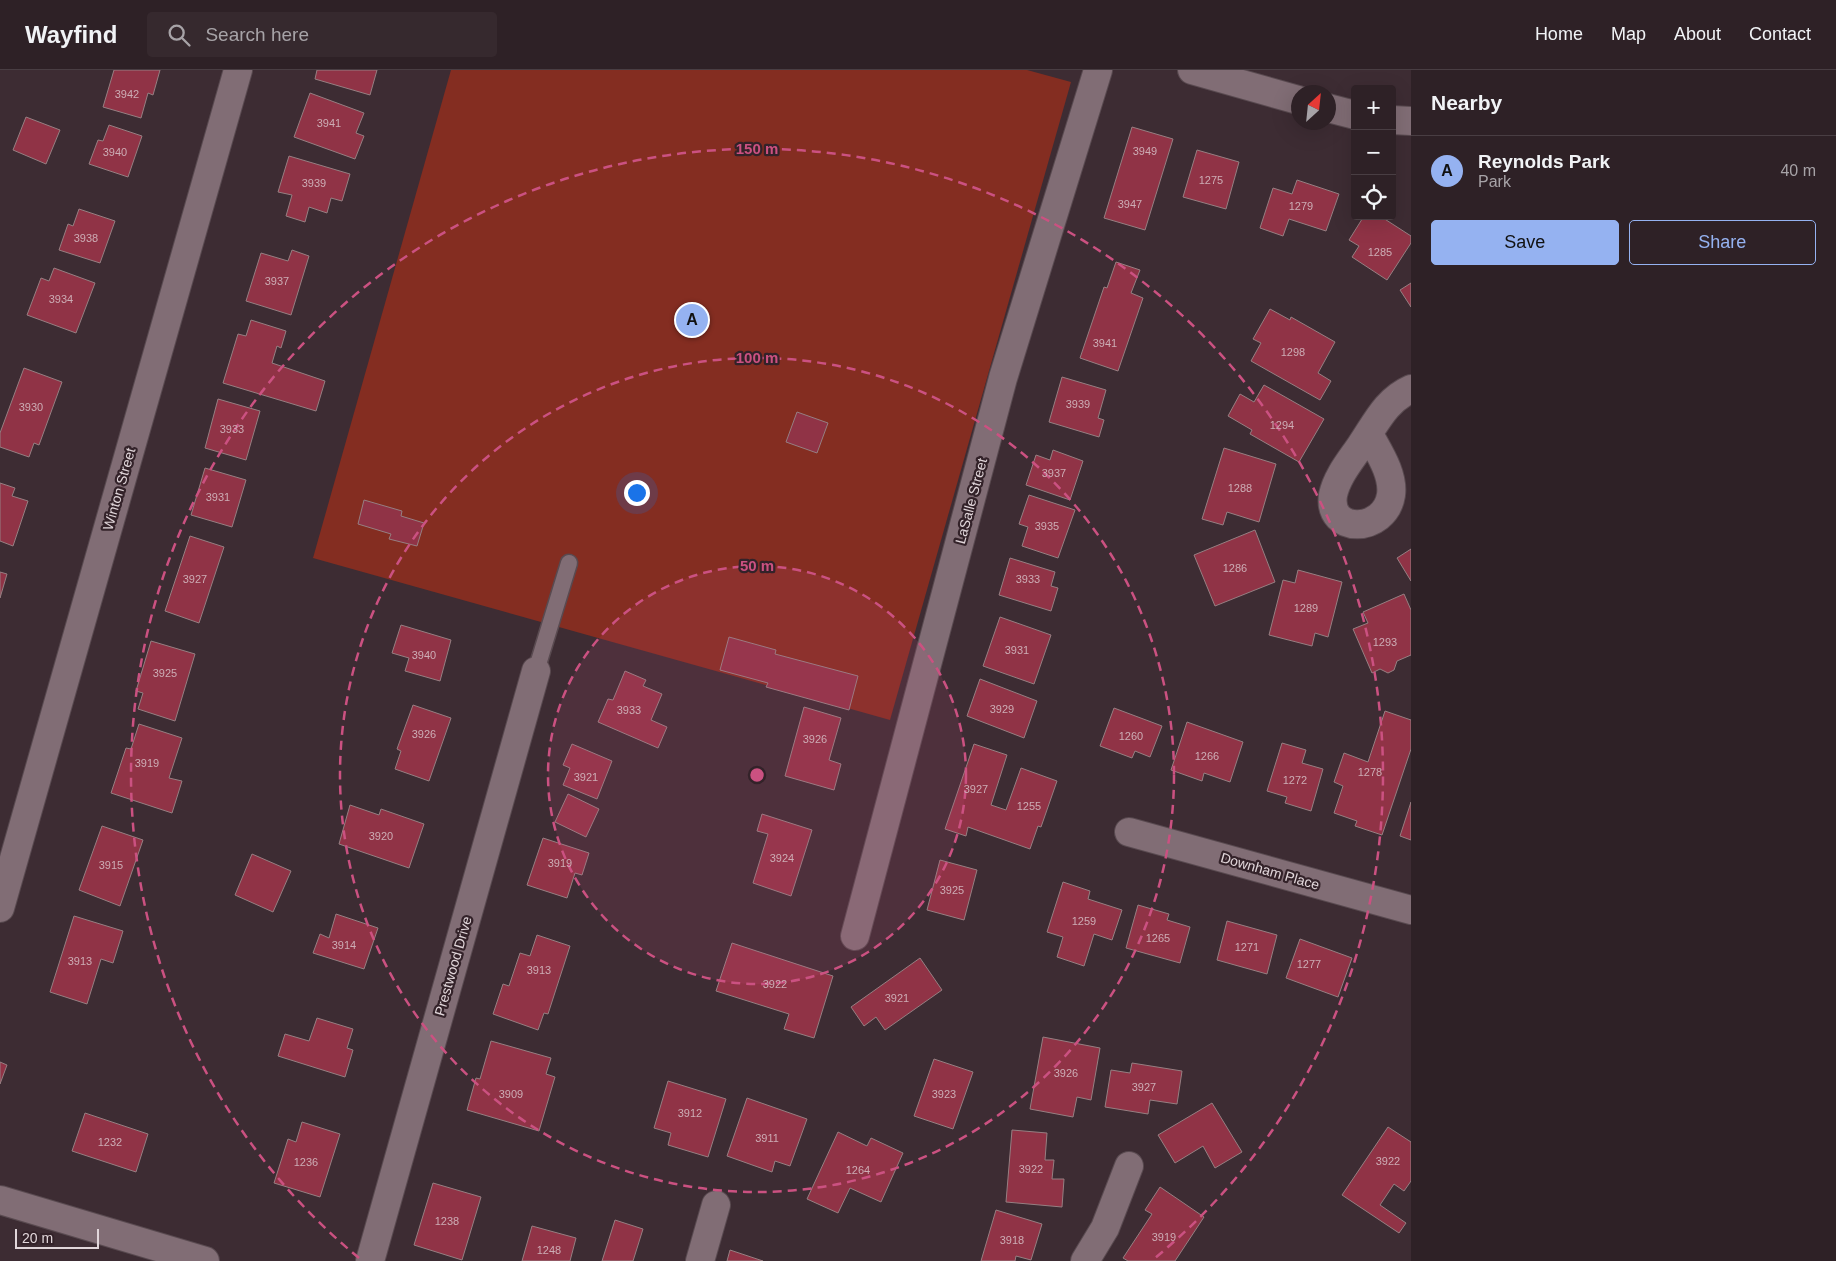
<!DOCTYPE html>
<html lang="en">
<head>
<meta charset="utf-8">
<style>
  body { margin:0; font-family:Helvetica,sans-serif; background:#36292e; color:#f1f3f6 }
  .controls { position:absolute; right:15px; top:15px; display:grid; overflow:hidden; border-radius:5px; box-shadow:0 5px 20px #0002 }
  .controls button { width:45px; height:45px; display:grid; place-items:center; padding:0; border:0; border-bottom:1px solid #493e43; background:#2e2126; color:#f1f3f6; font:25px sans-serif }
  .compass { position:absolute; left:1291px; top:15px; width:45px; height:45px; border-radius:50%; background:#2e2126; box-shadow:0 5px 20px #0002; rotate:27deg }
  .scale { position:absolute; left:15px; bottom:12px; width:84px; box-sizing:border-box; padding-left:5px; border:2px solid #e1d6da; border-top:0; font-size:14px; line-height:18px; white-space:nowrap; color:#e1d6da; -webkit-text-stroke:4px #332229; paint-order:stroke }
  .you { position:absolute; left:636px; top:422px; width:18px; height:18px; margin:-12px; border:4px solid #fff; border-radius:50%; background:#1a73e8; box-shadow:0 0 0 8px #1a73e833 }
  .badge { display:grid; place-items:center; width:32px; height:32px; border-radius:50%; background:#95b2f1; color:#111; font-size:16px; font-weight:700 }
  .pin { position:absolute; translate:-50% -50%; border:2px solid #fff; box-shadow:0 1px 5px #0006 }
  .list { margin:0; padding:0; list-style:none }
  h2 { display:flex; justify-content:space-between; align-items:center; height:65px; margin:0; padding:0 20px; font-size:21px }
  h2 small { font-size:16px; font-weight:400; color:#a7a3a7 }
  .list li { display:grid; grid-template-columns:32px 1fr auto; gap:15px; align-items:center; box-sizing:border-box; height:70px; padding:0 20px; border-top:1px solid #493e43 }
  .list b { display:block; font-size:19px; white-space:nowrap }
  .list p { margin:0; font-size:16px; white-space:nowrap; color:#a7a3a7 }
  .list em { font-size:16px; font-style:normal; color:#a7a3a7 }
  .actions { display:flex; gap:10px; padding:15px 20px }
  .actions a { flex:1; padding:11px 0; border:1px solid #95b2f1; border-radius:5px; text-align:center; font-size:18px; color:#95b2f1 }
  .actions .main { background:#95b2f1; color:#111 }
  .icon { flex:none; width:28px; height:28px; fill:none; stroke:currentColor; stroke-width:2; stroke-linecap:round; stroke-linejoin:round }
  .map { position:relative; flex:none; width:1411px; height:1191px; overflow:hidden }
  header { display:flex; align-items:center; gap:30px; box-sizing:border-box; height:70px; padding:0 25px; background:#2e2126; border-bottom:1px solid #493e43 }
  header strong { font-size:24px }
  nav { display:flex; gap:28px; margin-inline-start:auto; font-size:18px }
  .search { width:350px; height:45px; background:#36292e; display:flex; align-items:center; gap:12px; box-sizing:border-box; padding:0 18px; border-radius:5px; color:#a7a3a7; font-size:19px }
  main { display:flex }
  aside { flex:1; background:#2e2126 }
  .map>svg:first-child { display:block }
  .green { fill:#842d21 }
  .building { fill:#903346; stroke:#967f82 }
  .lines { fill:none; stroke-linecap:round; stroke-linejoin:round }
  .service-casing { stroke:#594a50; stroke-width:19 }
  .minor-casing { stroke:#594a50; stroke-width:30 }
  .service { stroke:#816d75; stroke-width:16 }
  .minor { stroke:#816d75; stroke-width:28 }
  .ring { fill:none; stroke:#cb5181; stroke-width:2.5; stroke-dasharray:9 6 }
  .labels { text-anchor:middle; stroke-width:4.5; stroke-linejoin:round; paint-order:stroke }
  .number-label { font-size:11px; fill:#cdadb5 }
  .street-label { font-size:14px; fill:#e1d6da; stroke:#332229 }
  .centre { fill:#cb5181; stroke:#332229; stroke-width:2.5 }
  .ring-label { font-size:15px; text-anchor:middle; font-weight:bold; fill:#cb5181; stroke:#332229; stroke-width:4.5; stroke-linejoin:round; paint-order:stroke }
</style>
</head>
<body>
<header>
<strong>Wayfind</strong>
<div class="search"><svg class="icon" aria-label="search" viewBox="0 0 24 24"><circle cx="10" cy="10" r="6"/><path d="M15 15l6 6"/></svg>Search here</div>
<nav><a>Home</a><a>Map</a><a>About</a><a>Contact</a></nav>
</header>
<main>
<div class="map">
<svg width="1411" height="1191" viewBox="0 0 1411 1191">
  <rect width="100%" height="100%" fill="#3d2c33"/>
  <path class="green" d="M451,0H1027L1071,12L890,650L313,488Z"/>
  <path class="building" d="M114,0H160L153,25L148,23L141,48L103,37Z
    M317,0H377L370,25L315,9Z
    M310,23L364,43L356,63L364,66L355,89L294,67Z
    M26,47L60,60L46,94L13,80Z
    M109,55L142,66L128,107L89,94L98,70L103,71Z
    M1132,57L1173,69L1145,160L1104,148Z
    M1197,80L1239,92L1226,139L1183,127Z
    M289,86L350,104L342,131L331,128L327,143L309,137L305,152L286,146L292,125L278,122Z
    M1297,110L1339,124L1326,161L1289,149L1283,166L1260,158L1273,118L1292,124Z
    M79,139L115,151L100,193L59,180L68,154L73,156Z
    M1364,146H1380L1411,166V173L1387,210L1352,187L1359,176L1349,170Z
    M292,180L309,186L291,245L246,231L261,183L288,191Z
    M1116,192L1140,200L1131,223L1143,228L1118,301L1080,288L1104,217L1107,218Z
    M54,198L95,213L76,263L27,245L41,208L49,211Z
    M1411,213V237L1400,220Z
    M1270,239L1290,250L1291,247L1335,272L1318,303L1331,311L1320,330L1251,291L1261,273L1253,269Z
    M251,250L286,261L281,278L277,276L272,293L325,311L316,341L223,313L238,264L246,266Z
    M24,298L62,312L39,375L34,373L29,387L0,377V363Z
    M1062,307L1106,320L1098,348L1104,350L1099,367L1049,352Z
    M1264,315L1324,349L1299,392L1250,364L1252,360L1228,346L1240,324L1254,332Z
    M218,329L260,341L246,390L205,378Z
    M797,342L828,353L817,383L786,372Z
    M1224,378L1276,394L1259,452L1227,442L1223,455L1202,449Z
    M1053,380L1083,391L1070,430L1026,415L1036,385L1050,390Z
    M205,398L246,410L232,457L191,445Z
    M0,413L15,418L12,426L28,431L13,476L0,471Z
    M1029,425L1075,440L1058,488L1022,476L1028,457L1019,454Z
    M364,430L402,441L401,446L424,453L417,476L389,469L391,464L358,454Z
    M1255,460L1275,512L1215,536L1194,485Z
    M190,466L224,477L199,553L165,541Z
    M1411,479V511L1397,488Z
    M1010,488L1055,502L1051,516L1058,518L1051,541L999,525Z
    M1298,500L1342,512L1328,567L1315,563L1312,576L1269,565L1283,510L1295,513Z
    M0,502L7,504L0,528Z
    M1404,524L1411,540V585L1397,591L1394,600L1388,603L1380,599L1372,603L1353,559L1368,553L1363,542Z
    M1000,547L1051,565L1034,614L983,596Z
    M401,555L451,570L440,611L405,601L409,588L392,583Z
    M729,567L776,580L775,584L858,606L849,640L766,617L768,613L720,600Z
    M151,571L195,584L175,651L138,639L143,623L136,621Z
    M625,601L646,610L643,616L662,624L651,650L667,657L658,678L598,652L608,629L613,630Z
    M980,609L1037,631L1024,668L967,646Z
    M413,635L451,648L429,711L395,699L401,681L397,679Z
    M804,637L841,648L829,690L841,694L834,720L785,706Z
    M1114,638L1162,656L1150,687L1135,681L1132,688L1100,676Z
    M1385,641L1411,650V679L1382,765L1355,756L1357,751L1334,743L1343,716L1334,712L1344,683L1368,692Z
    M1187,652L1243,672L1230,712L1204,703L1202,711L1171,700Z
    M139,654L182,668L169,708L182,711L172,743L111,723L126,678L131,679Z
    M1282,673L1306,680L1302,693L1323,699L1311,741L1285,733L1287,727L1267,721Z
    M572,674L612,691L597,729L563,715L570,698L563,695Z
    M974,674L1007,685L991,735L1006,740L1021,698L1057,711L1041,757L1038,756L1030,779L968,757L966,766L945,759Z
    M568,724L599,739L586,767L555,752Z
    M1411,732V770L1400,766Z
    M350,735L379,745L381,739L424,754L409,798L339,774Z
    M762,744L812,760L791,826L753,813L768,764L757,761Z
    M102,756L143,770L120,836L79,820Z
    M543,768L589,783L582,805L575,803L567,828L527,815Z
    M252,784L291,801L273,842L235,825Z
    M940,790L977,800L964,850L927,840Z
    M1063,812L1090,821L1088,829L1122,840L1112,870L1094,864L1084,896L1057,887L1063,867L1047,862Z
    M1138,835L1169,844L1167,850L1190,857L1180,893L1126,878Z
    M336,844L378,858L364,899L313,883L320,864L329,868Z
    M74,846L123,861L113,893L101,889L87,934L50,922Z
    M1227,851L1277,865L1267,904L1217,890Z
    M537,865L570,876L548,944L544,943L538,960L493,944L503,914L509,916L520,883L530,886Z
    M1300,869L1352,888L1338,927L1286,908Z
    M732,873L833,906L814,968L784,959L789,944L716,921Z
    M920,888L942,920L885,960L876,947L864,956L851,937Z
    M317,948L353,959L347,978L353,980L345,1007L278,986L285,964L309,971Z
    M1043,967L1100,978L1091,1030L1077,1027L1073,1047L1030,1039Z
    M491,971L551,988L546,1004L555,1007L539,1061L467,1040L476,1008L480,1009Z
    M934,989L973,1002L953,1059L914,1046Z
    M0,992L7,995L0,1014Z
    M1132,993L1182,1001L1177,1034L1150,1030L1148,1044L1105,1037L1111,1000L1130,1003Z
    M668,1011L726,1029L708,1087L668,1075L671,1063L654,1058Z
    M747,1028L807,1049L790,1096L775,1091L772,1102L727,1086Z
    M1212,1033L1242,1082L1215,1098L1203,1076L1175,1093L1158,1065Z
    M85,1043L148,1064L136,1102L72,1081Z
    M302,1052L340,1064L320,1127L274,1113L288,1069L296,1072Z
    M1388,1057L1411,1072V1111L1404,1121L1394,1114L1380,1135L1406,1153L1399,1163L1342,1125Z
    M1012,1060L1047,1063L1045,1090H1054L1052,1109H1064L1062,1137L1006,1132Z
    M838,1062L867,1076L871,1068L903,1083L881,1132L850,1118L838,1143L807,1129Z
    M433,1113L481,1127L462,1190L414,1175Z
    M1160,1117L1204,1147L1175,1191H1128L1123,1188L1152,1144L1145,1140Z
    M996,1140L1042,1154L1031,1190L1016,1186L1015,1191H981Z
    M615,1150L643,1159L633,1191H602Z
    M532,1156L576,1168L570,1191H522Z
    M730,1180L763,1191H727Z"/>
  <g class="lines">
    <g class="service-casing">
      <path id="service" d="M536,601L569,493"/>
    </g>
    <g class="minor-casing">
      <path id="minor" d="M1192,0L1298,30
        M1328,38L1355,45
        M1392,50L1411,51
        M1369,364C1378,381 1394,404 1391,425C1385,463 1327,465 1333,425C1337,406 1351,390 1361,375C1376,353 1386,330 1411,319
        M1129,762L1411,840
        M0,838L238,0
        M855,866L1003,308L1098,0
        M0,1130L205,1191
        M370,1191L536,601
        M700,1191L716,1135
        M1085,1191L1105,1158L1129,1096"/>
    </g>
    <use href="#service" class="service"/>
    <use href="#minor" class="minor"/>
  </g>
  <circle cx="757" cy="705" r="209" fill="#cb5181" fill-opacity=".12"/>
  <g class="ring">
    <circle cx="757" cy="705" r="209"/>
    <circle cx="757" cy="705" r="417"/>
    <path d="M359 1188A626 626 0 1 1 1155 1188"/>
  </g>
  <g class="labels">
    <g class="number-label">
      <text x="127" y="28">3942</text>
      <text x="329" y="57">3941</text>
      <text x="1145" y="85">3949</text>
      <text x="115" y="86">3940</text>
      <text x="1211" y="114">1275</text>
      <text x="314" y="117">3939</text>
      <text x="1130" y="138">3947</text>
      <text x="1301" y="140">1279</text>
      <text x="86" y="172">3938</text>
      <text x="1380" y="186">1285</text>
      <text x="277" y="215">3937</text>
      <text x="61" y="233">3934</text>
      <text x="1105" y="277">3941</text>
      <text x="1293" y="286">1298</text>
      <text x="1078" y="338">3939</text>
      <text x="31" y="341">3930</text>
      <text x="1282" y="359">1294</text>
      <text x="232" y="363">3933</text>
      <text x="1054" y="407">3937</text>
      <text x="1240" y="422">1288</text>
      <text x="218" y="431">3931</text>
      <text x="1047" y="460">3935</text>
      <text x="1235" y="502">1286</text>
      <text x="195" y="513">3927</text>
      <text x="1028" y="513">3933</text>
      <text x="1306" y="542">1289</text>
      <text x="1385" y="576">1293</text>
      <text x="1017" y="584">3931</text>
      <text x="424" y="589">3940</text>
      <text x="165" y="607">3925</text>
      <text x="1002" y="643">3929</text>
      <text x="629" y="644">3933</text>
      <text x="424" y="668">3926</text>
      <text x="1131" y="670">1260</text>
      <text x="815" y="673">3926</text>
      <text x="1207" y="690">1266</text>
      <text x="147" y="697">3919</text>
      <text x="1370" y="706">1278</text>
      <text x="586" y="711">3921</text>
      <text x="1295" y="714">1272</text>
      <text x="976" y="723">3927</text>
      <text x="1029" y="740">1255</text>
      <text x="381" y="770">3920</text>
      <text x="782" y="792">3924</text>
      <text x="560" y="797">3919</text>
      <text x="111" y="799">3915</text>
      <text x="952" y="824">3925</text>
      <text x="1084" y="855">1259</text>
      <text x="1158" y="872">1265</text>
      <text x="344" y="879">3914</text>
      <text x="1247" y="881">1271</text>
      <text x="80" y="895">3913</text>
      <text x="1309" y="898">1277</text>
      <text x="539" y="904">3913</text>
      <text x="775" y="918">3922</text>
      <text x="897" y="932">3921</text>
      <text x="1066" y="1007">3926</text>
      <text x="1144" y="1021">3927</text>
      <text x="511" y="1028">3909</text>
      <text x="944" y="1028">3923</text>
      <text x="690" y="1047">3912</text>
      <text x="767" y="1072">3911</text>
      <text x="110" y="1076">1232</text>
      <text x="1388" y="1095">3922</text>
      <text x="306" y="1096">1236</text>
      <text x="1031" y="1103">3922</text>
      <text x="858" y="1104">1264</text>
      <text x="447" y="1155">1238</text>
      <text x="1164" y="1171">3919</text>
      <text x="1012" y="1174">3918</text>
      <text x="549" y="1184">1248</text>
    </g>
    <g class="street-label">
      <text transform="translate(119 419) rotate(-74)" y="5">Winton Street</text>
      <text transform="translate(971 431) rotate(-75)" y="5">LaSalle Street</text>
      <text transform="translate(1270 801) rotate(16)" y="5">Downham Place</text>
      <text transform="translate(453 896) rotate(-74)" y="5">Prestwood Drive</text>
    </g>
  </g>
  <circle cx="757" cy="705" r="8" class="centre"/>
  <g class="ring-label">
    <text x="757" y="84">150 m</text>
    <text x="757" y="293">100 m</text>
    <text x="757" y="501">50 m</text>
  </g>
</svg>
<div class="controls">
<button>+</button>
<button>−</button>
<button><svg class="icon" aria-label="locate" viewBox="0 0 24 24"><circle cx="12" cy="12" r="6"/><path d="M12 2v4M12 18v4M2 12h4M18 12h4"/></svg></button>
</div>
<svg class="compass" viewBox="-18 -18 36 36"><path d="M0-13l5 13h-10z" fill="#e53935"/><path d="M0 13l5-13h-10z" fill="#a7a3a7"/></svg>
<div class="scale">20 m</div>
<div class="you"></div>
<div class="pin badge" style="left:692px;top:250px">A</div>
</div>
<aside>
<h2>Nearby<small></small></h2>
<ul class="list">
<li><span class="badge">A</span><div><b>Reynolds Park</b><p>Park</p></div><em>40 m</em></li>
</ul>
<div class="actions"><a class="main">Save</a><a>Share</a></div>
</aside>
</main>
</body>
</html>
